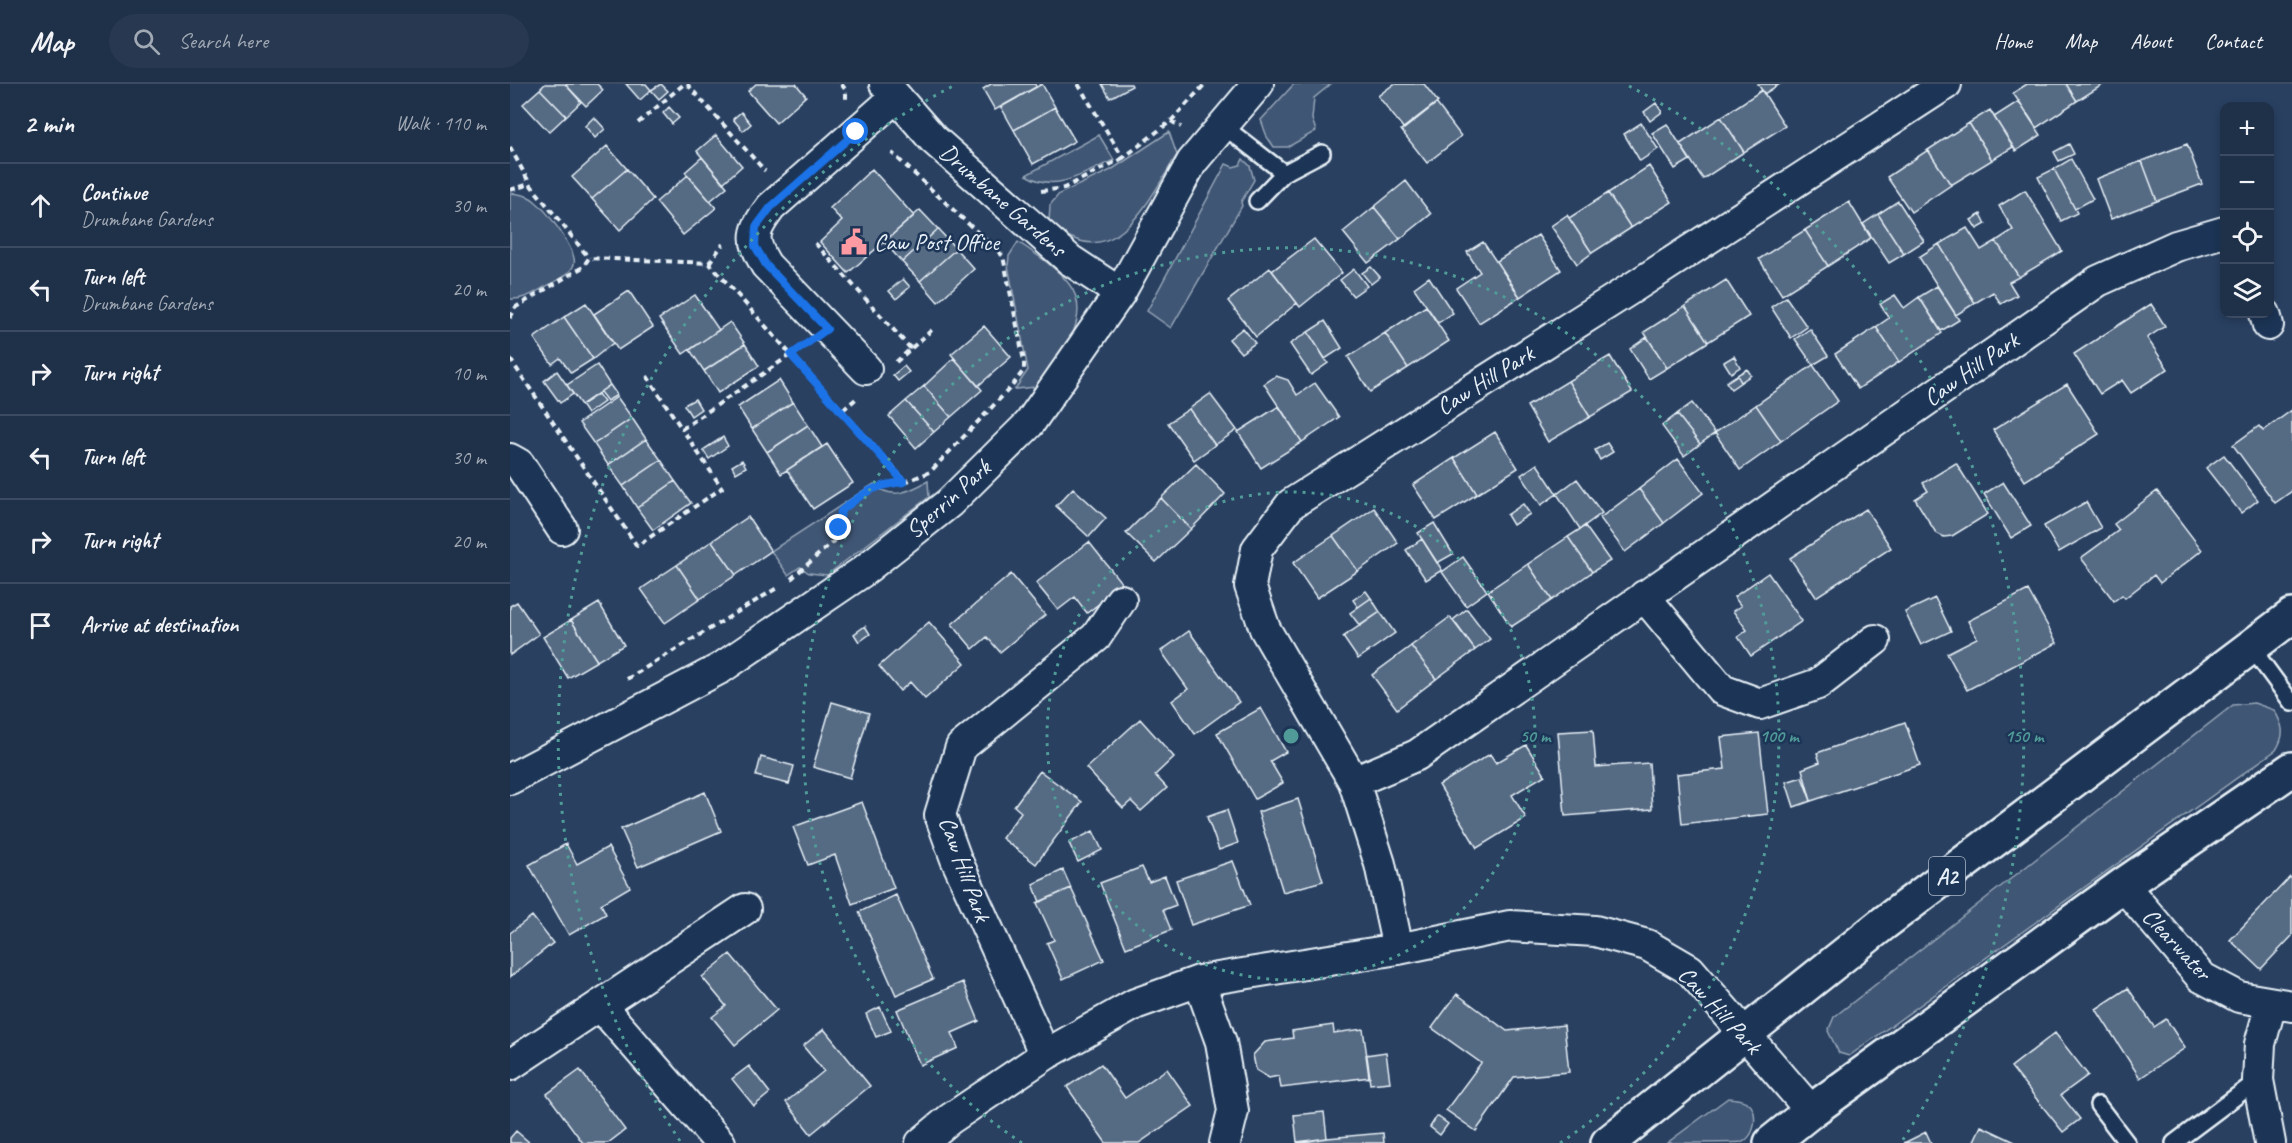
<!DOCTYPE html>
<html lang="en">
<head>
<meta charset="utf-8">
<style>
  body { margin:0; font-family:Caveat,sans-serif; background:#273850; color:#f1f3f6 }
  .controls { position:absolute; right:18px; top:18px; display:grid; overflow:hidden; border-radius:12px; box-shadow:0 3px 9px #0003 }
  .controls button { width:54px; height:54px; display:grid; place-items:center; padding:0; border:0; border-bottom:2px solid #3c4b61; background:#1f3049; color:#f1f3f6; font:30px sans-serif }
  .stop { position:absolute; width:18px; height:18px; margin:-14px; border:4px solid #1a73e8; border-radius:50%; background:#fff }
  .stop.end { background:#1a73e8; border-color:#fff; box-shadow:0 2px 6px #0008 }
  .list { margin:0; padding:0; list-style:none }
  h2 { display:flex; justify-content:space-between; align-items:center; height:78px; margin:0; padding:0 24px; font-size:26px }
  h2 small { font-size:20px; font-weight:400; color:#a1a9b4 }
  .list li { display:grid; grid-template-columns:39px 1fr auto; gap:18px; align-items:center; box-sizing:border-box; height:84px; padding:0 24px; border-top:2px solid #3c4b61 }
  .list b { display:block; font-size:22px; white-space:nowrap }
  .list p { margin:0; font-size:20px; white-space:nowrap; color:#a1a9b4 }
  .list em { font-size:20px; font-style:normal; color:#a1a9b4 }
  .icon { flex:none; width:33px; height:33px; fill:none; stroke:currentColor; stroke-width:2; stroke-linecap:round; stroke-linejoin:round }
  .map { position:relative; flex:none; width:1782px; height:1059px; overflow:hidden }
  header { display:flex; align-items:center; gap:36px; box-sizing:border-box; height:84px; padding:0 30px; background:#1f3049; border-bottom:2px solid #3c4b61 }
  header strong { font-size:28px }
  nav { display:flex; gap:33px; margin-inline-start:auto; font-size:21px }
  .search { width:420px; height:54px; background:#273850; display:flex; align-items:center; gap:15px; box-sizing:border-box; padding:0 21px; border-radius:33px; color:#a1a9b4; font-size:22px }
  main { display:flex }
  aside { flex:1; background:#1f3049 }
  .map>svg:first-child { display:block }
  .green { fill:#415774; stroke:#94a4b6; stroke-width:1.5 }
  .building { fill:#556a83; stroke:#e8f1f8; stroke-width:1.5 }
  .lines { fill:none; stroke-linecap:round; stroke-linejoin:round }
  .service-casing { stroke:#e8f1f8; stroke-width:20 }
  .minor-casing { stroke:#e8f1f8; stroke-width:34 }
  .trunk-casing { stroke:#e8f1f8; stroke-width:38 }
  .path { stroke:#e8f1f8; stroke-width:4; stroke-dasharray:6 4.5; stroke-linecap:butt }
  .service { stroke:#1d3557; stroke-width:15 }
  .minor { stroke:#1d3557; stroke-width:30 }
  .trunk { stroke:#1d3557; stroke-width:33 }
  .route { stroke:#1a73e8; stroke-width:8 }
  .ring { fill:none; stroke:#509b97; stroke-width:3; stroke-dasharray:3 6 }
  .labels { text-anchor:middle; stroke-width:5; stroke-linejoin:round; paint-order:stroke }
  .shield { fill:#1d3557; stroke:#abb9c8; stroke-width:1.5 }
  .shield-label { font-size:22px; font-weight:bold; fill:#e8f1f8 }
  .street-label { font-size:24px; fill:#e8f1f8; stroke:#1d3557 }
  .poi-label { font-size:24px; fill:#e8f1f8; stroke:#1d3557; text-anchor:start }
  .centre { fill:#509b97; stroke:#1d3557; stroke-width:3 }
  .ring-label { font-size:18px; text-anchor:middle; font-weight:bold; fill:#509b97; stroke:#1d3557; stroke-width:5; stroke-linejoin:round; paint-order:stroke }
</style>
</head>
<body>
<header>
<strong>Map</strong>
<div class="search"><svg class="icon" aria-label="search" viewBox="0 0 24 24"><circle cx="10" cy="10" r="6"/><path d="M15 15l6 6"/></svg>Search here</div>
<nav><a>Home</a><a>Map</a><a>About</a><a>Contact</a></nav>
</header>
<main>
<aside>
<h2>2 min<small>Walk · 110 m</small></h2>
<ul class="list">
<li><svg class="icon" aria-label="ahead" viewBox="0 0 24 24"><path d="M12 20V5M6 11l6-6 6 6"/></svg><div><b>Continue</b><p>Drumbane Gardens</p></div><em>30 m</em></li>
<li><svg class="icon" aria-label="left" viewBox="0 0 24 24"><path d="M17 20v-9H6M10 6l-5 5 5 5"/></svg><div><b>Turn left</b><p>Drumbane Gardens</p></div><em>20 m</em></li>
<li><svg class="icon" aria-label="right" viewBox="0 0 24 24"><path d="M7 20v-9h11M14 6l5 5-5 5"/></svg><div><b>Turn right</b></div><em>10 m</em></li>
<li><svg class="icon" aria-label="left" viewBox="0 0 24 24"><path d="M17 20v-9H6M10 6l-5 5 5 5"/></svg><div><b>Turn left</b></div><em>30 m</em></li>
<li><svg class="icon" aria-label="right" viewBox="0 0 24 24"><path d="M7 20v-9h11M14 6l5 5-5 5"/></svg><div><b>Turn right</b></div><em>20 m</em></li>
<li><svg class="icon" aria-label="arrive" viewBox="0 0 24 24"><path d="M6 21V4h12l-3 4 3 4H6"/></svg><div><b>Arrive at destination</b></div></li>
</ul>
</aside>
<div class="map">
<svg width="1782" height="1059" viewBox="0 0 1782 1059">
  <rect width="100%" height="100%" fill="#294061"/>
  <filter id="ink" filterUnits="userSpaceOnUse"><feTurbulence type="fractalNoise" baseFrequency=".0167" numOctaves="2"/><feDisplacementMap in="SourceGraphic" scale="12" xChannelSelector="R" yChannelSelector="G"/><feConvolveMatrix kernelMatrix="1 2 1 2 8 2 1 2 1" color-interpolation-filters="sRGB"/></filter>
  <g filter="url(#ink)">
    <path class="green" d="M784,0H821L804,14L802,35L806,47L778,63H764L757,53L751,36Z
      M659,48L667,71C645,105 613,178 562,154C554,151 547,143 539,138L540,121L549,110L601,86Z
      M589,51L604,76C576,88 546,110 516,91Z
      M733,75L740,82L744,96L731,118L732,122L661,244L637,227L716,80L723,83L730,81Z
      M0,109C9,110 19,111 26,118C37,127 68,168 64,180C61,191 44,198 35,203C24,209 14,216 0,215Z
      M508,158C526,170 546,183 559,200C585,233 548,278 526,303L505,305L518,286L498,182L499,172Z
      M418,397L419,413L317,491L299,489L290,483L278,491L261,467L364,400C381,417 400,407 418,397Z
      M1744,619L1764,626C1773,641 1776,650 1766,666L1339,972L1329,969L1318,947L1324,933L1723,621Z
      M1218,1014C1229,1015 1242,1016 1244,1029C1246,1040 1243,1052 1233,1058C1224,1059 1170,1059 1157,1059Z"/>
    <path class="building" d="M35,0H55L71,18L56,32L30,5Z
      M55,0H87L93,6L76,22Z
      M116,0H136L141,6L130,16Z
      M151,0L158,7L149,15L141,6Z
      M246,0H286L296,12L266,39L238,7Z
      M481,0H525L526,3L485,26L473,5Z
      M532,0L545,23L504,46L491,23Z
      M592,0H621L622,2L600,14Z
      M884,0H914L928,18L894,45L868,12Z
      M1248,0H1270L1254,10Z
      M1517,0H1556L1567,17L1526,44L1503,9Z
      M1556,0H1594L1567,17Z
      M30,5L56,32L39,48L13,20Z
      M1252,6L1275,42L1234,68L1211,33Z
      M1509,17L1531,51L1506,67L1484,33Z
      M926,19L951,52L917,79L891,46Z
      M1146,19L1152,28L1140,37L1134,28Z
      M159,23L169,34L162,40L153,29Z
      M545,23L565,57L523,80L504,46Z
      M1480,26L1503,63L1482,76L1459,39Z
      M231,28L241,40L233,47L223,35Z
      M84,33L95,45L85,54L75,42Z
      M1211,33L1234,68L1193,95L1170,60Z
      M1131,39L1148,65L1130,77L1114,50Z
      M1459,39L1482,76L1441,101L1418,66Z
      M1157,40L1180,76L1165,85L1142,49Z
      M206,51L232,82L213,99L187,67Z
      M1559,60L1564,70L1549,77L1544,68Z
      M1677,60L1692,100L1647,117L1632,77Z
      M97,62L117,85L82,115L62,93Z
      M1418,66L1441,101L1401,128L1377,93Z
      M192,73L217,103L200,117L175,88Z
      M1561,75L1583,115L1565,125L1544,85Z
      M1632,77L1647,117L1601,135L1586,95Z
      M1139,82L1162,118L1121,144L1098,109Z
      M117,85L143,115L110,146L82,115Z
      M362,85L404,132L338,189L310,158L332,137L320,124Z
      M1544,85L1567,129L1551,137L1528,93Z
      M178,91L206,124L173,151L146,118Z
      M896,97L921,130L890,155L864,123Z
      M1515,106L1552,167L1509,193L1486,157L1503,146L1489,122Z
      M1098,109L1121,144L1082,169L1059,134Z
      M1388,117L1414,157L1394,170L1368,130Z
      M1339,118L1361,154L1318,182L1295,146Z
      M864,123L890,155L858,179L833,148Z
      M410,126L428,145L392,178L374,158Z
      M1368,130L1394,170L1379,179L1353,140Z
      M1471,130L1476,140L1467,145L1461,136Z
      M1057,131L1082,169L1067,180L1041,142Z
      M1457,144L1471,166L1486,157L1509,193L1499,198L1507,211L1491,220L1483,208L1465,219L1429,160Z
      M428,145L446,165L410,197L392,178Z
      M1295,146L1318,182L1272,211L1249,175Z
      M1028,151L1051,186L1010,213L987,177Z
      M804,155L832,189L790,223L762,187Z
      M973,158L1010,213L969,239L946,204L970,188L957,168Z
      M1429,160L1465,219L1446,231L1409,173Z
      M446,165L464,185L428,218L410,197Z
      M861,183L870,193L861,200L852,189Z
      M760,184L787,219L746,253L718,217Z
      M844,185L857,202L843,212L830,196Z
      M919,193L943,229L928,239L904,204Z
      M393,195L400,203L386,215L379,207Z
      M1216,196L1239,232L1198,258L1175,222Z
      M1427,202L1449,236L1431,247L1409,213Z
      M119,207L143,243L108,266L84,230Z
      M185,211L209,246L173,270L149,235Z
      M1385,211L1394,224L1409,213L1432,249L1389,278L1366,243L1379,234L1370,220Z
      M1276,213L1297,243L1281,254L1261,223Z
      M76,219L103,259L83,275L54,233Z
      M1641,220L1655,242L1637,254L1658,285L1621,309L1612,296L1590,310L1564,270Z
      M916,222L939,257L898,284L875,249Z
      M1175,222L1198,258L1157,284L1134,248Z
      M54,233L83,275L61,289L50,274L42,280L24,254Z
      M815,237L832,264L815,275L798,248Z
      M220,238L235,260L194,287L180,266Z
      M474,242L501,273L468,302L441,270Z
      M1366,243L1389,278L1348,305L1325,270Z
      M733,244L745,259L731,269L719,255Z
      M1300,245L1318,272L1303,281L1285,255Z
      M798,248L818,279L801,291L780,260Z
      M875,249L898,284L860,308L838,273Z
      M1137,253L1157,284L1139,295L1120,265Z
      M235,260L249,282L208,309L194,287Z
      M1100,272L1122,308L1080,333L1058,297Z
      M1224,272L1230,283L1221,289L1214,278Z
      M444,274L472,306L441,333L414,302Z
      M87,281L100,301L71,321L57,301Z
      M1303,281L1328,317L1271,357L1246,321Z
      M394,282L399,288L388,297L383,291Z
      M1237,285L1241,291L1231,298L1227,291Z
      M47,287L63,310L50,319L34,297Z
      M1227,291L1231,298L1221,305L1216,298Z
      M766,292L778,296L787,311L805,299L829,333L792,358L754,300Z
      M269,296L283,318L242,345L228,323Z
      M1058,297L1080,333L1038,358L1017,322Z
      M1557,300L1589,350L1515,397L1483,346Z
      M100,301L107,311L97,317L90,308Z
      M414,302L441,333L424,348L396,317Z
      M88,310L94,318L77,330L71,321Z
      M700,310L727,346L705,361L679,325Z
      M107,313L122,334L84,360L69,339Z
      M185,315L191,325L181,332L174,321Z
      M396,317L424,348L406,364L379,332Z
      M283,318L298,341L257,368L242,345Z
      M1182,319L1205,349L1190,360L1167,330Z
      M1246,321L1271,357L1230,386L1205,349Z
      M769,322L792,358L751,384L728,348Z
      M679,325L705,361L684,376L658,339Z
      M1782,326V407L1765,419L1723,361L1749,342L1753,347Z
      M1167,330L1190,360L1174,372L1152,342Z
      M122,334L136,355L98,381L84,360Z
      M298,341L312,363L271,390L257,368Z
      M985,348L1008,384L967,410L944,374Z
      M213,353L218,362L199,375L193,366Z
      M136,355L151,376L113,402L98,381Z
      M1097,359L1103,368L1090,376L1085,366Z
      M317,360L343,399L303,425L277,386Z
      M1714,371L1748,416L1731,429L1696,384Z
      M944,374L967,410L926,436L903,401Z
      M1168,375L1193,409L1154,439L1129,405Z
      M151,376L165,397L127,424L113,402Z
      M232,376L236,383L226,389L222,382Z
      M1446,379L1478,430L1442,452L1434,453L1426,449L1405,415L1418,407L1413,399Z
      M686,380L715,410L681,445L651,414Z
      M1027,380L1047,410L1031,421L1011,391Z
      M1067,395L1092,429L1070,445L1047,410Z
      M165,397L181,419L143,446L127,424Z
      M1493,398L1521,442L1501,454L1474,410Z
      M563,404L596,434L579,453L546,422Z
      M1129,405L1154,439L1115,468L1090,434Z
      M1647,407L1692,466L1650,499L1644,491L1615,514L1612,511L1604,517L1571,474L1609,446L1604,440Z
      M651,414L681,445L646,478L616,449Z
      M1576,418L1591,444L1549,468L1534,442Z
      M1013,420L1020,430L1003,441L997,431Z
      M864,424L888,459L848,487L823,452Z
      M1356,425L1381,464L1306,513L1280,474Z
      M238,433L261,467L226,491L202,457Z
      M924,439L943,470L927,479L908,449Z
      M1075,442L1100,477L1082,488L1058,453Z
      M823,452L848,487L807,514L783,479Z
      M1058,453L1082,488L1042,516L1018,480Z
      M912,455L932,486L916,496L896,466Z
      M202,457L226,491L190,515L167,481Z
      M579,458L613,501L577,529L565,513L548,526L526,499Z
      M953,473L977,507L956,522L932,488Z
      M1018,480L1042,516L1001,543L978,507Z
      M167,481L190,515L155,539L131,505Z
      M1258,489L1292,537L1241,572L1228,553L1237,546L1223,527L1231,522L1224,513Z
      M501,490L535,531L490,568L477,553L463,565L442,540Z
      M1518,506L1547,559L1457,606L1437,569L1467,554L1458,537Z
      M856,507L861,514L848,523L843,516Z
      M861,514L870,528L850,542L840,529Z
      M1425,514L1441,547L1411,561L1395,528Z
      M7,518L29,550L0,571V522Z
      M89,519L114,561L87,577L61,536Z
      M957,525L980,555L965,566L943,536Z
      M870,528L885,549L848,575L833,553Z
      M940,533L965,566L926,595L901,562Z
      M61,536L87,577L58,594L33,553Z
      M419,538L455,579L415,615L400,598L390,607L369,582Z
      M355,542L360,550L349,558L344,550Z
      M679,547L729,618L685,650L662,617L678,605L651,567Z
      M901,562L926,595L887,625L862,591Z
      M322,618L359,629L340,694L303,683Z
      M751,624L776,668L760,677L773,699L745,715L707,649Z
      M630,635L664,673L645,691L657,704L631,727L621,717L613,724L576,684Z
      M1395,638L1410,681L1301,717L1292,685L1310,678L1307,669Z
      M1083,646L1086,683L1139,679L1142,725L1055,732L1048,648Z
      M1249,649L1258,730L1172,740L1167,690L1215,685L1211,653Z
      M1016,661L1035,691L1002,711L1016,734L967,764L929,701L980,670L986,679Z
      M251,673L284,682L279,700L246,692Z
      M530,687L572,718L526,780L492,754L511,728L504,722Z
      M1292,693L1301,717L1284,723L1276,698Z
      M195,708L211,747L128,783L111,745Z
      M788,715L813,797L773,808L748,728Z
      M352,718L384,804L342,820L325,771L298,781L283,743Z
      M717,726L728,759L709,766L697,733Z
      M583,747L592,766L568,778L559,759Z
      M56,760L67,780L98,763L120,803L91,820L96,830L59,851L19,781Z
      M723,777L740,821L681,841L666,796Z
      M632,783L639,798L655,792L666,821L653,826L661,846L616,864L590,799Z
      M553,786L561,804L530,818L523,800Z
      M1780,793L1782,795V852L1751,885L1720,856Z
      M561,804L594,876L553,895L537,859L544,856L527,819Z
      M386,811L423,895L386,911L349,828Z
      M22,832L43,859L0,893V849Z
      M220,870L267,926L225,961L202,933L216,922L192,893Z
      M453,898L469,937L442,949L448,964L410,981L387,926Z
      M1618,904L1644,943L1656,935L1675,964L1630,994L1586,925Z
      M947,910L997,947L1054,941L1059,988L1004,993L966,1047L936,1026L971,979L922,944Z
      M370,923L381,947L366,953L356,930Z
      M823,941L824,949L853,945L860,993L771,1004L769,992L759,994L746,986L743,971L755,958L783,954L782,947Z
      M314,945L360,1002L301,1050L276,1018L314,987L293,962Z
      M1545,949L1578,991L1551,1011L1570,1035L1553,1048L1501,983Z
      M876,968L880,998L860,1000L856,971Z
      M591,980L615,1014L657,985L683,1022L629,1059H596L557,1003Z
      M239,982L260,1009L244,1022L222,995Z
      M70,986L115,1046L98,1059H73L37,1010Z
      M814,1028L817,1054L787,1058L784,1031Z
      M927,1032L938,1040L930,1051L920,1043Z
      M1471,1042L1507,1059H1463Z
      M6,1047L20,1059H0V1054Z
      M1416,1048L1421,1059H1394Z
      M873,1049L874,1059H787L817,1054Z"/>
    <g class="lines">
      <g class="service-casing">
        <path id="service" d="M712,41L774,89L812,69
          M747,117L774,89
          M1741,563L1782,619
          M1588,1021L1617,1059
          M1664,1059L1748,996"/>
      </g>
      <g class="minor-casing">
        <path id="minor" d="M375,0L423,55L560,176L610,209
          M1755,230L1758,241
          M356,285L256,181C240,154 243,147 261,123L386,13
          M0,375L9,380L52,445
          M1134,512L1212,606L1250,620L1308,600L1365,556
          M0,695L211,584L352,488L439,419L519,340L610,209L682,78L748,0
          M844,698L907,671L1588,197L1666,162L1714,148
          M1613,801L1691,893L1729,913L1782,922
          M888,865L870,780L844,698L755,545L740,502L747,465L781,420L1122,204L1436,0
          M689,897L711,958L723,1027L715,1059
          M90,921L210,1059
          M535,971L446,775L430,731L451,663L586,553L611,516
          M0,981L235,825
          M411,1059L440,1035L535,971L625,920L689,897L888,865L1000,842L1085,847L1137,861L1180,886L1301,1027
          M1760,1059L1748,996L1750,960L1761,920"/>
      </g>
      <g class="trunk-casing">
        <path id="trunk" d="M1098,1059L1374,839L1782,532
          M1261,1059L1301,1027L1613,801L1782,685"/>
      </g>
      <path class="path" d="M177,0L255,87
        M331,0L336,6V15
        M568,0L613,74L661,37L671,43
        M661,37L695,0
        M128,39L174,0
        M0,63L20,100L79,174
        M0,106L20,100
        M531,107L554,104L613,74
        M305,159L401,265
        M199,179L213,160
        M0,234L6,223L73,183L79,174L199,179L395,398L420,388L502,302L514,286V277L493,172L382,69
        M0,275L127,462L212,404L172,345
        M386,278L424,244
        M137,292L172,345L292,263
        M333,326L348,313
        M281,495L326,455L331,427C353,408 364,401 394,398
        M117,595L267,504"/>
      <use href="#service" class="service"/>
      <use href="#minor" class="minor"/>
      <use href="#trunk" class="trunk"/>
    </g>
  </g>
  <g class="lines" filter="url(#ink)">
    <path class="route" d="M329,444L331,427C354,408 364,401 394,398L281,271L317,245L256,181L245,162L246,143L261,123L346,48"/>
  </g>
  <g class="ring">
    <circle cx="781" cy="652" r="244"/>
    <path d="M512 1059A488 488 0 1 1 1050 1059"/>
    <path d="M170 1057A733 733 0 0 1 443 2M1119 2A733 733 0 0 1 1392 1057"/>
  </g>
  <defs>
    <g id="civic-bare" transform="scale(2.07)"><path d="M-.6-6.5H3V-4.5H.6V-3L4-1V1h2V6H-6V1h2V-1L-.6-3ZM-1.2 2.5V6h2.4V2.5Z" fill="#ff9aa2" stroke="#1d3557" stroke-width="2.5" paint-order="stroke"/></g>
  </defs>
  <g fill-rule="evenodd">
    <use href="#civic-bare" x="344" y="158"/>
  </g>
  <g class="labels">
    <rect class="shield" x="1419" y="773" width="36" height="38" rx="4.5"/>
    <g class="shield-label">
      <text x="1437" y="800">A2</text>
    </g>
    <g class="street-label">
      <text transform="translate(493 116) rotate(41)" y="8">Drumbane Gardens</text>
      <text transform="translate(1461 285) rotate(-35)" y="8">Caw Hill Park</text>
      <text transform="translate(975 296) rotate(-32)" y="8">Caw Hill Park</text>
      <text transform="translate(438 415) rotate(-42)" y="8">Sperrin Park</text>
      <text transform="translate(455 785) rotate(70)" y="8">Caw Hill Park</text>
      <text transform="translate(1667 860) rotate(47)" y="8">Clearwater</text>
      <text transform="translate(1210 926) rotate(47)" y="8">Caw Hill Park</text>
    </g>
    <g class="poi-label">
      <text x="364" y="166">Caw Post Office</text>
    </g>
  </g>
  <circle cx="781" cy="652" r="9" class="centre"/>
  <g class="ring-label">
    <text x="1025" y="658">50 m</text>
    <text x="1269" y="658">100 m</text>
    <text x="1514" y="658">150 m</text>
  </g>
</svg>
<div class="controls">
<button>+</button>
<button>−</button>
<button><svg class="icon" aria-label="locate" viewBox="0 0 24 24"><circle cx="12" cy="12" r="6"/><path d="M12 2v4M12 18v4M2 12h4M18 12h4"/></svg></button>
<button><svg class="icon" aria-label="layers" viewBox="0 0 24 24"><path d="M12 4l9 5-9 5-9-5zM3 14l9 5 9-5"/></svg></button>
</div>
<div class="stop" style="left:346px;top:48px"></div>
<div class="stop end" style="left:329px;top:444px"></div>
</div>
</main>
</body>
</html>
